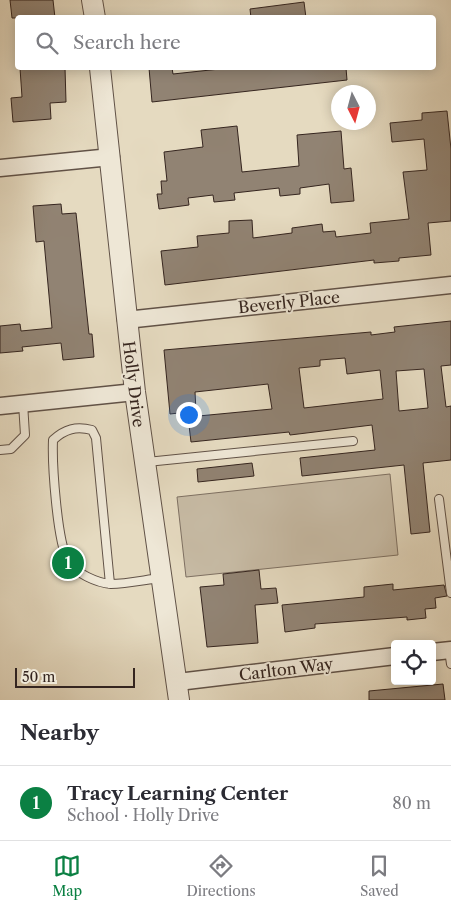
<!DOCTYPE html>
<html lang="en">
<head>
<meta charset="utf-8">
<style>
  body { margin:0; font-family:"Libre Caslon Text",serif; background:#f2f2f3; color:#2b2b33 }
  .controls { position:absolute; right:15px; bottom:15px; display:grid; overflow:hidden; border-radius:5px; box-shadow:0 2px 12px #0003 }
  .controls button { width:45px; height:45px; display:grid; place-items:center; padding:0; border:0; border-bottom:1px solid #e1e1e2; background:#fff; color:#2b2b33; font:25px sans-serif }
  .compass { position:absolute; left:331px; top:85px; width:45px; height:45px; border-radius:50%; background:#fff; box-shadow:0 2px 12px #0003; rotate:174deg }
  .scale { position:absolute; left:15px; bottom:12px; width:120px; box-sizing:border-box; padding-left:5px; border:2px solid #35251f; border-top:0; font-size:14px; line-height:18px; white-space:nowrap; color:#35251f; -webkit-text-stroke:4px #eee7d6; paint-order:stroke }
  .you { position:absolute; left:188px; top:414px; width:18px; height:18px; margin:-12px; border:4px solid #fff; border-radius:50%; background:#1a73e8; box-shadow:0 0 0 8px #1a73e833 }
  .badge { display:grid; place-items:center; width:32px; height:32px; border-radius:50%; background:#0b8043; color:#fff; font-size:16px; font-weight:700 }
  .pin { position:absolute; translate:-50% -50%; border:2px solid #fff; box-shadow:0 1px 5px #0006 }
  .list { margin:0; padding:0; list-style:none }
  h2 { display:flex; justify-content:space-between; align-items:center; height:65px; margin:0; padding:0 20px; font-size:21px }
  h2 small { font-size:16px; font-weight:400; color:#7c7c81 }
  .list li { display:grid; grid-template-columns:32px 1fr auto; gap:15px; align-items:center; box-sizing:border-box; height:75px; padding:0 20px; border-top:1px solid #e1e1e2 }
  .list b { display:block; font-size:19px; white-space:nowrap }
  .list p { margin:0; font-size:16px; white-space:nowrap; color:#7c7c81 }
  .list em { font-size:16px; font-style:normal; color:#7c7c81 }
  .icon { flex:none; width:28px; height:28px; fill:none; stroke:currentColor; stroke-width:2; stroke-linecap:round; stroke-linejoin:round }
  .map { position:relative; flex:none; width:451px; height:700px; overflow:hidden }
  .search { position:absolute; background:#fff; box-shadow:0 2px 12px #0003; left:15px; right:15px; top:15px; height:55px; display:flex; align-items:center; gap:12px; box-sizing:border-box; padding:0 18px; border-radius:5px; color:#7c7c81; font-size:19px }
  .sheet { height:140px; background:#fff }
  nav { display:flex; justify-content:space-around; align-items:center; box-sizing:border-box; height:70px; border-top:1px solid #e1e1e2; background:#fff; font-size:14px; color:#7c7c81 }
  nav a { display:grid; justify-items:center; gap:2px }
  nav .on { color:#0b8043 }
  .map>svg:first-child { display:block }
  .green { fill:#c7bba5; stroke:#7e7062 }
  .building { fill:#918373; stroke:#35251f; fill-rule:evenodd }
  .lines { fill:none; stroke-linecap:round; stroke-linejoin:round }
  .service-casing { stroke:#615247; stroke-width:10 }
  .minor-casing { stroke:#615247; stroke-width:19 }
  .tertiary-casing { stroke:#615247; stroke-width:22 }
  .service { stroke:#eee7d6; stroke-width:8 }
  .minor { stroke:#eee7d6; stroke-width:16 }
  .tertiary { stroke:#eee7d6; stroke-width:20 }
  .labels { text-anchor:middle; stroke-width:4; stroke-linejoin:round; paint-order:stroke }
  .street-label { font-size:16px; fill:#35251f; stroke:#eee7d6 }
</style>
</head>
<body>
<div class="map">
<svg width="451" height="700" viewBox="0 0 451 700">
  <rect width="100%" height="100%" fill="#e5dac0"/>
  <filter id="stains"><feTurbulence type="fractalNoise" baseFrequency=".004" numOctaves="4"/><feColorMatrix values="0 0 0 0 .2 0 0 0 0 .09 0 0 0 0 .02 0 0 0 .5 -.17"/></filter>
  <radialGradient id="worn" r=".72"><stop offset=".6" stop-color="#630" stop-opacity="0"/><stop offset="1" stop-color="#630" stop-opacity=".3"/></radialGradient>
  <path class="green" d="M390,474L398,555L186,577L177,497Z"/>
  <path class="building" d="M10,0H53L55,18H12Z
    M304,2L306,18H251L250,9Z
    M20,68H65L66,102L50,103L51,119L13,122L11,98L22,97Z
    M149,68H172L173,74L229,68H346L347,80L152,102Z
    M447,111L451,149V221L428,223L431,255L399,258V261L374,263V260L165,285L161,251L198,247L197,236L229,233V221L252,220L253,238L292,233V228L322,224L323,232L335,231L336,237L371,233L370,223L409,219L403,172L427,170L424,139L392,142L390,123L422,120V113Z
    M237,126L242,172L299,166L297,135L341,131L344,169L351,168L354,201L331,203L329,184L300,188V194L280,196L279,188L234,193L235,200L214,202L213,195L188,198L189,205L159,209L157,194H162L161,181H167L164,152L203,147L201,130Z
    M61,204L62,214L76,213L89,334H92L94,357L63,360L61,343L22,347L23,351L0,353V326L20,324L21,331L52,328L44,241L36,242L33,206Z
    M451,321V365L441,366L446,407L451,406V460L423,463L430,532L411,534L404,465L302,476L300,458L375,450L372,425L290,435L289,432L191,442L188,417L272,409L268,384L195,392L196,411L170,414L164,350L371,332V335L395,332L394,327ZM345,358L347,374L380,370L383,399L304,408L299,368L320,366V360ZM424,369L428,408L399,411L396,371Z
    M252,463L254,476L198,482L197,469Z
    M259,570L261,589L276,588L278,603L255,605L258,643L207,647L200,587L224,585L223,574Z
    M393,584V590L444,585L447,596L435,598L436,608L425,609L426,618L407,620V617L315,624V628L285,632L282,605L364,597V587Z
    M443,684L445,700H369V691Z"/>
  <g class="lines">
    <g class="service-casing">
      <path id="service" d="M0,450L11,449L25,435L23,403
        M147,462L353,441
        M439,499L451,593
        M110,584L96,438L92,430C76,426 65,429 53,440C52,464 57,541 68,561C75,573 97,583 111,584C126,584 144,580 160,578
        M449,650L451,664"/>
    </g>
    <g class="minor-casing">
      <path id="minor" d="M0,168L111,157
        M126,320L451,285
        M0,406L135,392
        M432,652L451,650
        M178,682L395,656"/>
    </g>
    <g class="tertiary-casing">
      <path id="tertiary" d="M92,0L95,18
        M100,68L135,392L179,700"/>
    </g>
    <use href="#service" class="service"/>
    <use href="#minor" class="minor"/>
    <use href="#tertiary" class="tertiary"/>
  </g>
  <g class="labels">
    <g class="street-label">
      <text transform="translate(289 302) rotate(-6)" y="6">Beverly Place</text>
      <text transform="translate(134 384) rotate(83)" y="6">Holly Drive</text>
      <text transform="translate(286 669) rotate(-7)" y="6">Carlton Way</text>
    </g>
  </g>
  <rect width="100%" height="100%" filter="url(#stains)"/>
  <rect width="100%" height="100%" fill="url(#worn)"/>
</svg>
<div class="controls">
<button><svg class="icon" aria-label="locate" viewBox="0 0 24 24"><circle cx="12" cy="12" r="6"/><path d="M12 2v4M12 18v4M2 12h4M18 12h4"/></svg></button>
</div>
<svg class="compass" viewBox="-18 -18 36 36"><path d="M0-13l5 13h-10z" fill="#e53935"/><path d="M0 13l5-13h-10z" fill="#7c7c81"/></svg>
<div class="scale">50 m</div>
<div class="you"></div>
<div class="pin badge" style="left:68px;top:563px">1</div>
<div class="search"><svg class="icon" aria-label="search" viewBox="0 0 24 24"><circle cx="10" cy="10" r="6"/><path d="M15 15l6 6"/></svg>Search here</div>
</div>
<section class="sheet">
<h2>Nearby<small></small></h2>
<ul class="list">
<li><span class="badge">1</span><div><b>Tracy Learning Center</b><p>School · Holly Drive</p></div><em>80 m</em></li>
</ul>
</section>
<nav>
<a class="on"><svg class="icon" aria-label="map" viewBox="0 0 24 24"><path d="M3 6l6-2 6 2 6-2v14l-6 2-6-2-6 2zM9 4v14M15 6v14"/></svg>Map</a>
<a><svg class="icon" aria-label="directions" viewBox="0 0 24 24"><path d="M12 3l9 9-9 9-9-9zM9 14v-3h6M13 9l2 2-2 2"/></svg>Directions</a>
<a><svg class="icon" aria-label="saved" viewBox="0 0 24 24"><path d="M7 4h10v16l-5-4-5 4z"/></svg>Saved</a>
</nav>
</body>
</html>
